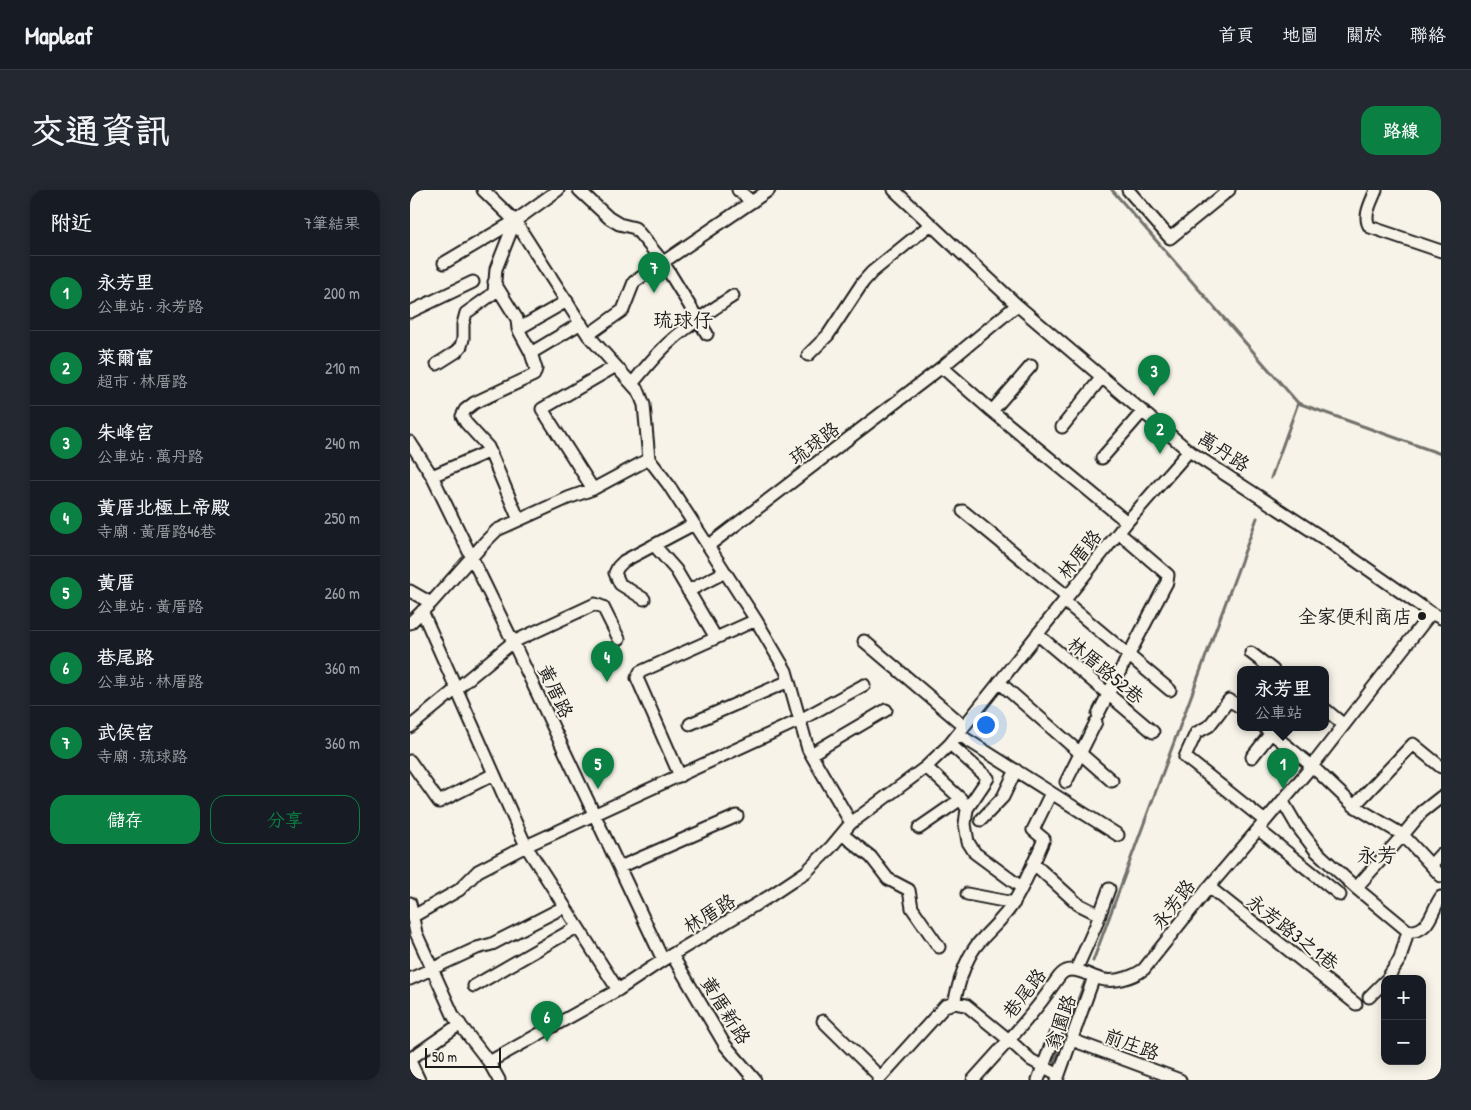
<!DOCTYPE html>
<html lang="zh-TW">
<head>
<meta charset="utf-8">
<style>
  body { margin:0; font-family:"Patrick Hand","LXGW WenKai TC",sans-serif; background:#242831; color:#f1f3f6 }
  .controls { position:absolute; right:15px; bottom:15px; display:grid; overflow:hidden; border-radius:10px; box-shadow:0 2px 12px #0003 }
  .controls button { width:45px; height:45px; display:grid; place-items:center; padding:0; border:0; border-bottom:1px solid #363941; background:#171b24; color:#f1f3f6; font:25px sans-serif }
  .scale { position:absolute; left:15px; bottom:12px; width:76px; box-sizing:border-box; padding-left:5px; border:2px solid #1c1c1c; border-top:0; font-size:14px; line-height:18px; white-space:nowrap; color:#1c1c1c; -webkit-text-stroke:4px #f7f3e8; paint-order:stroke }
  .you { position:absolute; left:575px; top:534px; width:18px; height:18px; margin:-12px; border:4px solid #fff; border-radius:50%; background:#1a73e8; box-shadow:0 0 0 8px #1a73e833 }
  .badge { display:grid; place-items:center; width:32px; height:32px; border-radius:50%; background:#0b8043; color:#fff; font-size:16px; font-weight:700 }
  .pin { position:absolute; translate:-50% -41px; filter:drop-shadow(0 1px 2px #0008) }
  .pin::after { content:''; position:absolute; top:26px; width:18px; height:15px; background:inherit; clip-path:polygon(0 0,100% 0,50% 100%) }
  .popup { position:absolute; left:827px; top:476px; width:92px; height:65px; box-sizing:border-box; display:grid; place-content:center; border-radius:10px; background:#171b24; filter:drop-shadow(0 1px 4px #0005); font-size:16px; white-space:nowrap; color:#9ea1a6 }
  .popup b { font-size:19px; color:#f1f3f6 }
  .popup::after { content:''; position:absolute; left:50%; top:100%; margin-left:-10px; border:10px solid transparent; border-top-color:#171b24 }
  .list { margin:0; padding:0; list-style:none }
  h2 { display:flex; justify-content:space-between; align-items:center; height:65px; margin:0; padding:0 20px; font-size:21px }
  h2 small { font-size:16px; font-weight:400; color:#9ea1a6 }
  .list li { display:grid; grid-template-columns:32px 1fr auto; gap:15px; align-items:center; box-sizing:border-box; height:75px; padding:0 20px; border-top:1px solid #363941 }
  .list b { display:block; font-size:19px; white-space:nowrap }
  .list p { margin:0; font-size:16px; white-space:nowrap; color:#9ea1a6 }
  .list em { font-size:16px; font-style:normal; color:#9ea1a6 }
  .actions { display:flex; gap:10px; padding:15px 20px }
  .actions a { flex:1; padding:11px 0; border:1px solid #0b8043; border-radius:15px; text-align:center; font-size:18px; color:#0b8043 }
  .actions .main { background:#0b8043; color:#fff }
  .map { position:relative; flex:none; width:1031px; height:890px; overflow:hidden; border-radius:15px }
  header { display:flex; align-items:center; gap:30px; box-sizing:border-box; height:70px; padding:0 25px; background:#171b24; border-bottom:1px solid #363941 }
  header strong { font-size:24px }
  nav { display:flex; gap:28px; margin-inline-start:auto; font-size:18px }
  .intro { display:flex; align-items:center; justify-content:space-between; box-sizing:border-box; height:120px; padding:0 30px }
  h1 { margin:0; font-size:35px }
  .button { padding:12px 22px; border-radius:15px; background:#0b8043; color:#fff; font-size:18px; font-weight:700 }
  main { display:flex; gap:30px; padding:0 30px }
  aside { flex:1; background:#171b24; border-radius:15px; box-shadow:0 2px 12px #0003 }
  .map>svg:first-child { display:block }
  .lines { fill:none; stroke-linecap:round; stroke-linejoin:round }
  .stream { stroke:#72716c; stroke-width:3 }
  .minor-casing { stroke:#1c1c1c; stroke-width:15 }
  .minor { stroke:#f7f3e8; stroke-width:11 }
  .poi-dot { fill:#1c1c1c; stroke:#f7f3e8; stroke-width:2 }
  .labels { text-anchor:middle; stroke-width:4; stroke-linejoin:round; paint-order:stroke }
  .street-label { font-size:19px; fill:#1c1c1c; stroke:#f7f3e8 }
  .poi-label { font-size:19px; fill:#1c1c1c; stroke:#f7f3e8; text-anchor:end }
  .neighbourhood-label { font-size:20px; fill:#1c1c1c; stroke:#f7f3e8 }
</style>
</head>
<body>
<header>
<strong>Mapleaf</strong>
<nav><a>首頁</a><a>地圖</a><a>關於</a><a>聯絡</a></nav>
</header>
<div class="intro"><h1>交通資訊</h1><a class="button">路線</a></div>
<main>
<aside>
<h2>附近<small>7筆結果</small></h2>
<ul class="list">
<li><span class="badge">1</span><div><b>永芳里</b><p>公車站 · 永芳路</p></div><em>200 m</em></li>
<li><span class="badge">2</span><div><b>萊爾富</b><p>超市 · 林厝路</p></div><em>210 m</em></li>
<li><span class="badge">3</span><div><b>朱峰宮</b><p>公車站 · 萬丹路</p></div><em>240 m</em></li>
<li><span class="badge">4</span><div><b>黃厝北極上帝殿</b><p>寺廟 · 黃厝路46巷</p></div><em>250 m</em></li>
<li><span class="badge">5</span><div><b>黃厝</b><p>公車站 · 黃厝路</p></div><em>260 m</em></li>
<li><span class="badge">6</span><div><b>巷尾路</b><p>公車站 · 林厝路</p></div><em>360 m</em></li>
<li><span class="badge">7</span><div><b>武侯宮</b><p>寺廟 · 琉球路</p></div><em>360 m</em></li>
</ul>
<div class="actions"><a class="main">儲存</a><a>分享</a></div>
</aside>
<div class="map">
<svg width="1031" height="890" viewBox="0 0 1031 890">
  <rect width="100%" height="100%" fill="#f7f3e8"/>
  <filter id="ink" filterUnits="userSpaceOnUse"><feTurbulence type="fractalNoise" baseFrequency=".02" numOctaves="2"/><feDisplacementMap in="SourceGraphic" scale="10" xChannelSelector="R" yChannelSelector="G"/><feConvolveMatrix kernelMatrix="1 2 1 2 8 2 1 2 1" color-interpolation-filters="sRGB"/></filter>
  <g filter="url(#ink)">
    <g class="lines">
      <path class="stream" d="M702,0L888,213L1031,264
        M861,288L888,213
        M683,771L847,328
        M642,878L675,791"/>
      <g class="minor-casing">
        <path id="minor" d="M73,0L105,31L178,145L229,202L234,215L239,269
          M169,0L199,28L209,34L225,38L230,44L253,72L297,144
          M328,0L342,12
          M484,0L607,115L779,261L919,352L1021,423L1031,428
          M718,0L760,48L819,0
          M966,0C962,11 952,27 960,37L1031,61
          M34,73L105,31L148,0
          M84,92L107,129L108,139L121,163L126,179L124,185L64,213L55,220L52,226L56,233L78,257L109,330
          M0,122L63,92
          M108,139L157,111
          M178,145L213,120L224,92L359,0
          M121,163L171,133
          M398,165L418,145L453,92L462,82L521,34
          M27,174L46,162L51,156L53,149V134L56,123L80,106L84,102L86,79L105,31
          M532,177L582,221L717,332
          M222,194C235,178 247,163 262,150C281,133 302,120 323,106
          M582,221L621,176
          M652,237L692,187
          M0,252L22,286L103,452L253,770
          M692,268L733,221
          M239,269L258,294L284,334L346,430L376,481L398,559L441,633
          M22,286L80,261
          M183,299L132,219L206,176
          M553,321L658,407
          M709,343L758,385L757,392L714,474
          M244,355L266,380L306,448
          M298,356L532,177L607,115
          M0,401L21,413
          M278,401L315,382
          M234,409L210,394L205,383L208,377L214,371L284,334
          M654,411L760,500
          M12,421L116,656L208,800
          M0,433L21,413L76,351L87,340L158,308L183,299L239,269
          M627,444L743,542
          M454,451L554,536
          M841,463L863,480
          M589,492L702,591
          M830,517L819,510L799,536L786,543L775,567L855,631
          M916,520L934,535
          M688,524L711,479
          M280,534L379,491
          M0,537L103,452L185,414L193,417L209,449
          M855,538L902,576L944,616L993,645L1031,686
          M548,544L708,645
          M540,554L578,588L557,619
          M401,564L476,520
          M842,567L861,543
          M0,571L29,612L84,584
          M516,577L551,609L557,619L555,634L558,652L565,663L611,697
          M270,586L227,488L230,482L346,430
          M656,592L686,532
          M873,612L887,636L906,661L946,698L998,741C1020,743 1021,721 1031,707
          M944,616L1003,554L1031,577
          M571,630L593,607L606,580
          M509,638L551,609
          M849,640L930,705
          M432,644L461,667L478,689L499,700L502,718L529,757
          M623,673L668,714L690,725
          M1021,675L1031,664
          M210,677L327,626
          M799,697L946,814
          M946,698L993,645L1012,622L1031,607
          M557,704L604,713
          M0,713L6,743L44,827L79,872L89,890
          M2,727L49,700L68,681L116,656L390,530L454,495
          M262,765L315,855L345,890
          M666,780L686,735L699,699
          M0,789L67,758L82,754L154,717
          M977,789L990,769L998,741
          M64,796L167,737
          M959,807L975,791
          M544,813C549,793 554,772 566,756C578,741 595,728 604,712C616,692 625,670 634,649L623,640L641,603
          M413,831L470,887
          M662,850L770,890
          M0,869L50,834
          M0,871L9,890
          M79,872L208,800L253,770L360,706L396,682L421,657L441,633L516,577L540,554L717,332L779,261
          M468,890L535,816L544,813L556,815L599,850C615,832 630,815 643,795C647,790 650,783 656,781C666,777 680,786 690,789C704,793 722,788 734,779L799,697L902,576L1021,423
          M563,890L599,850L621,870L649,885
          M628,890L646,842
          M647,890L684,787"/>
      </g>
      <use href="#minor" class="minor"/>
    </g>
  </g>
  <circle class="poi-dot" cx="1012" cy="426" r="5"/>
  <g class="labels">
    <g class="street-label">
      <text transform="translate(404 253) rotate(-37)" y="7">琉球路</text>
      <text transform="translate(814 261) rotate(33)" y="7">萬丹路</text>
      <text transform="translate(669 364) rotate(-51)" y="7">林厝路</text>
      <text transform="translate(696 480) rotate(40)" y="7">林厝路52巷</text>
      <text transform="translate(146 501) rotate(65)" y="7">黃厝路</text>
      <text transform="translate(763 714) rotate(-52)" y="7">永芳路</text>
      <text transform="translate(299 723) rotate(-31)" y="7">林厝路</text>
      <text transform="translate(883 742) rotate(38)" y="7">永芳路3之1巷</text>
      <text transform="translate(614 803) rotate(-52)" y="7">巷尾路</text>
      <text transform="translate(316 820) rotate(58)" y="7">黃厝新路</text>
      <text transform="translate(650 832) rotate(-71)" y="7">翁園路</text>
      <text transform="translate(722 854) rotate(20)" y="7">前庄路</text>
    </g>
    <g class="poi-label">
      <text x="1002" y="433">全家便利商店</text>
    </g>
    <g class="neighbourhood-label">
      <text x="273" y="137">琉球仔</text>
      <text x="967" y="672">永芳</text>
    </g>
  </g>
</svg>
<div class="controls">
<button>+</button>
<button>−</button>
</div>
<div class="scale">50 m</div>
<div class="you"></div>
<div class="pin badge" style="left:873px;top:599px">1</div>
<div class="popup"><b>永芳里</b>公車站</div>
<div class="pin badge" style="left:750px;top:264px">2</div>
<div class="pin badge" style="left:744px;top:206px">3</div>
<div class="pin badge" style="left:197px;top:492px">4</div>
<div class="pin badge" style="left:188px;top:599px">5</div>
<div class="pin badge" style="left:137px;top:852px">6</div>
<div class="pin badge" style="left:244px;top:103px">7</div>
</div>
</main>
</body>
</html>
